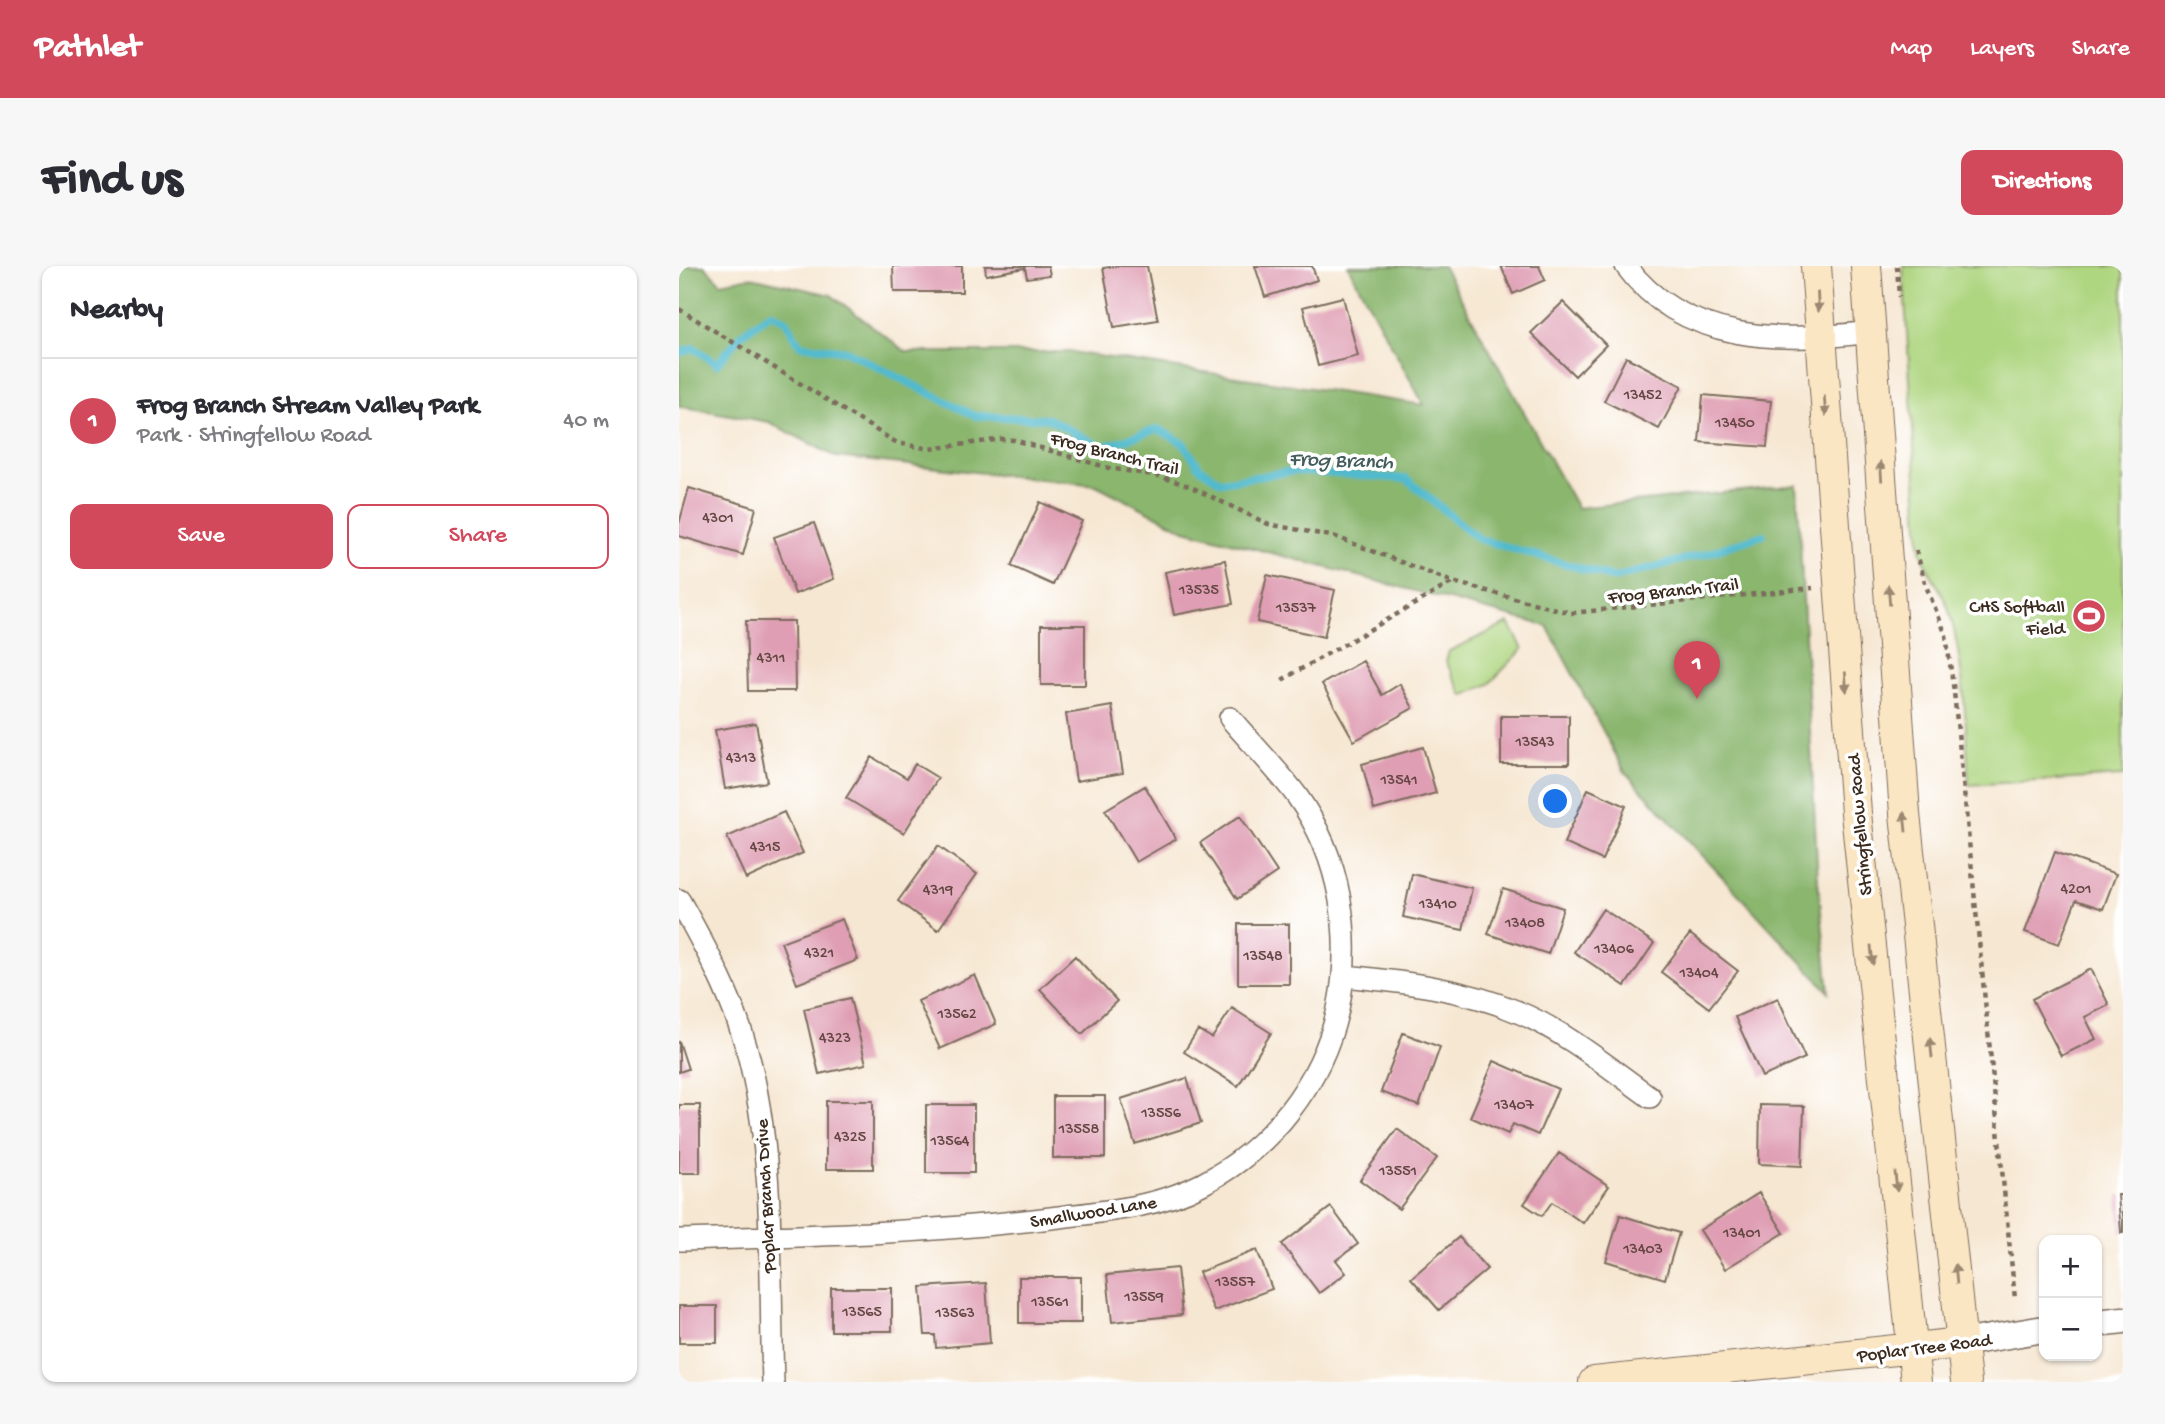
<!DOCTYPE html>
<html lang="en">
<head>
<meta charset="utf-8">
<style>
  body { margin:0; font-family:"Gochi Hand",sans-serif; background:#f7f7f7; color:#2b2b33 }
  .controls { position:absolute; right:21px; bottom:21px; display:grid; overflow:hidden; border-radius:14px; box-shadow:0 2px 5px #0004 }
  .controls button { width:63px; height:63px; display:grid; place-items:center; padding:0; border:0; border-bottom:2px solid #e1e1e2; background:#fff; color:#2b2b33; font:35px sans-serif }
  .you { position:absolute; left:877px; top:536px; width:24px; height:24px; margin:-18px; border:5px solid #fff; border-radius:50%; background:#1a73e8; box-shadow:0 0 0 10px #1a73e833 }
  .badge { display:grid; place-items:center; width:46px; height:46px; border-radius:50%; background:#d1495b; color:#fff; font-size:23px; font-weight:700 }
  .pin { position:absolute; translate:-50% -58px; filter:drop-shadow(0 2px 4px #0008) }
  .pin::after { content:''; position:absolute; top:37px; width:24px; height:21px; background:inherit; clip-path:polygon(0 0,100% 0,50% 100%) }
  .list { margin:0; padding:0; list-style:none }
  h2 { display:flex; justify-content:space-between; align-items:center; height:91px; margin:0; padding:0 28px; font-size:30px }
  h2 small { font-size:23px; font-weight:400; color:#7c7c81 }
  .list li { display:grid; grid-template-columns:46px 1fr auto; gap:21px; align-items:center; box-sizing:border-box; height:126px; padding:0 28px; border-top:2px solid #e1e1e2 }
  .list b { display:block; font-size:26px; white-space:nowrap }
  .list p { margin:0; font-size:23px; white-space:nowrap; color:#7c7c81 }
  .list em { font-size:23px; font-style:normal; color:#7c7c81 }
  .actions { display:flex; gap:14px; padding:21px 28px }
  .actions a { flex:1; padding:16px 0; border:2px solid #d1495b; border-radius:14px; text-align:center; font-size:24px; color:#d1495b }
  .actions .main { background:#d1495b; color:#fff }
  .map { position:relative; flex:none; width:1444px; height:1116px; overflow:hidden; border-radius:14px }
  header { display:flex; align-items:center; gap:42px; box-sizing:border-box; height:98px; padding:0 35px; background:#d1495b; color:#fff }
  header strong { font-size:33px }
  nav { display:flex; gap:38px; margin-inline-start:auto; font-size:24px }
  .intro { display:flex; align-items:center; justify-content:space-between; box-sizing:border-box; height:168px; padding:0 42px }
  h1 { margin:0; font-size:49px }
  .button { padding:18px 32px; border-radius:14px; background:#d1495b; color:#fff; font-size:24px; font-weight:700 }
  main { display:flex; gap:42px; padding:0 42px }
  aside { flex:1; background:#fff; border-radius:14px; box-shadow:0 2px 5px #0004 }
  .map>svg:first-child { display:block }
  .green { fill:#aed580; stroke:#74804f; stroke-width:2 }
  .forest { fill:#8ab66e; stroke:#627046; stroke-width:2 }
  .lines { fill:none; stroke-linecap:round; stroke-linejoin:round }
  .stream { stroke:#51bace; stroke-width:8 }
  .building { fill:#df9eb3 }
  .minor-casing { stroke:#7c6c5d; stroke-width:24 }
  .tertiary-casing { stroke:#7c6c5d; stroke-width:29 }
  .secondary-casing { stroke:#7c6c5d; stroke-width:32 }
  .path { stroke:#7c6c5d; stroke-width:4.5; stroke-dasharray:5 5; stroke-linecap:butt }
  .minor { stroke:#fff; stroke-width:21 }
  .tertiary { stroke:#fff; stroke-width:26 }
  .secondary { stroke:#fbe6c4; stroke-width:30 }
  .oneway { fill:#9b8871 }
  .labels { text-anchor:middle; stroke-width:7; stroke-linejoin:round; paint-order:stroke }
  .number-label { font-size:16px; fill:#644743 }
  .street-label { font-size:19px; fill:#3b2a1e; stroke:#fff }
  .poi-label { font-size:19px; fill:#3b2a1e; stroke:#fff; text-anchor:end }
  .water-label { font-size:21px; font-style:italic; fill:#435c5c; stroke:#fff }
</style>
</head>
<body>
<header>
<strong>Pathlet</strong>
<nav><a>Map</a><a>Layers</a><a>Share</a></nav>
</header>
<div class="intro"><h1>Find us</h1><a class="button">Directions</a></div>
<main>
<aside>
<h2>Nearby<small></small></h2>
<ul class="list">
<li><span class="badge">1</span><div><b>Frog Branch Stream Valley Park</b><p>Park · Stringfellow Road</p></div><em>40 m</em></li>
</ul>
<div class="actions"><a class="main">Save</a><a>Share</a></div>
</aside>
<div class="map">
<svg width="1444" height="1116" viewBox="0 0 1444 1116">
  <rect width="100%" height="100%" fill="#fff"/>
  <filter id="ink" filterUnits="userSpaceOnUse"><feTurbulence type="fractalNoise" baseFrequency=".0143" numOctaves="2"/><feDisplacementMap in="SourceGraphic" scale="14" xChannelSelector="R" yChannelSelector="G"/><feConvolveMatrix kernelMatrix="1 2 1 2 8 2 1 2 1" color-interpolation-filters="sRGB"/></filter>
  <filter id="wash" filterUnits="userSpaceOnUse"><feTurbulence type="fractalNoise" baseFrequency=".00686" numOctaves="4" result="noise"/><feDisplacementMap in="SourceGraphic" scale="28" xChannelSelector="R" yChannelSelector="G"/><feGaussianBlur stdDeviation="1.57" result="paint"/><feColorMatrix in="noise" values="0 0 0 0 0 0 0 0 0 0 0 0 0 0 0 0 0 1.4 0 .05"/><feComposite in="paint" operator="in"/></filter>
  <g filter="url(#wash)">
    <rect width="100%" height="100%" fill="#f6e7d2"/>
    <path class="green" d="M1224,0H1444V510L1290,519C1287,463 1286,402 1271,348C1265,324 1245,304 1241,279Z
      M830,357L844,383L810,418L784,430L767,396L770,385Z"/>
    <path class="forest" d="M0,0H25L42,17L72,11L152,29L227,86H392L745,139L669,0H764L898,242L1118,219L1139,615L1150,726L946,506L868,360L506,264L417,219L157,191L90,156L0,140Z"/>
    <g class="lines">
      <path class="stream" d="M0,87L15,82L38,98L63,68L92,47L106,54L121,79L167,85L296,150L370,153L423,181L479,163L504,177L521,202L542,216L615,205L727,213L800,273L935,312L1029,287L1084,269"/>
    </g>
    <g id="blocks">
      <path class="building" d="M214,0H283V26H215Z
        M306,0H369L371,9L348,12L346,2L307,9Z
        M437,0H468L479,54L435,61L424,2Z
        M576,0H633L638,14L586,31Z
        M822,0H860L866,14L834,28Z
        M664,31L679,90L639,100L624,41Z
        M884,36L927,79L896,110L852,67Z
        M947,91L1003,120L980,163L925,135Z
        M1024,129L1092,135L1088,181L1020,176Z
        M10,222L77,242L64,289L0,270V258Z
        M361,236L403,255L374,319L332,300Z
        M135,257L155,313L116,328L95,271Z
        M546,294L554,338L495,349L486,306Z
        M588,309L656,324L645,371L578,356Z
        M67,355H115L116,425H69Z
        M362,359H406V419H362Z
        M684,395L703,429L721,418L734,442L675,475L643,418Z
        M433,440L444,507L397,515L387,448Z
        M822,450H890V498H822Z
        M77,457L88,516L46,523L36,464Z
        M744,481L757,527L695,544L683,498Z
        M193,491L228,512L236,498L259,512L225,567L167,532Z
        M466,520L497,573L457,596L426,544Z
        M909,523L947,540L923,594L885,577Z
        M105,546L124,587L67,613L48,571Z
        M561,550L598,606L558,633L521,577Z
        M259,580L298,608L259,664L219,635Z
        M1376,586L1437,608L1424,643L1397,634L1380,678L1346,666Z
        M733,608L793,622L784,664L724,651Z
        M824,623L884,642L869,688L809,668Z
        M924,643L975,677L946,720L895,686Z
        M163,653L179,694L118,718L102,676Z
        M559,658H610V718H559Z
        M1011,668L1059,705L1030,742L982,706Z
        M396,690L438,735L403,768L361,723Z
        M1412,703L1430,739L1406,751L1417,773L1382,790L1353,733Z
        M296,709L317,758L261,783L239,735Z
        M171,732L187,798L140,808L125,743Z
        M1099,732L1126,792L1083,811L1056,751Z
        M553,742L592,767L559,820L505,786L519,764L533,772Z
        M724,767L761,781L740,840L702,826Z
        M0,775L9,803L0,806Z
        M815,795L879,823L859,869L834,858L829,868L791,851Z
        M508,812L522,857L456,878L442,833Z
        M374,830H426V892H374Z
        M147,835H194V903H147Z
        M0,839H21V907H0Z
        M247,839H295V907H247Z
        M1081,839L1125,840L1123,900L1080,898Z
        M718,863L758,892L720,943L681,914Z
        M880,887L930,920L904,957L873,936L863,950L845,938Z
        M1080,927L1105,967L1046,1003L1021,964Z
        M1439,929H1444V967H1442Z
        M652,941L679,978L657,994L667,1007L640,1027L603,978Z
        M941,949L1000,967L986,1013L927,995Z
        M780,971L808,1003L760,1044L732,1012Z
        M578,984L593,1023L535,1045L520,1006Z
        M498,1002L503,1049L433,1056L428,1009Z
        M340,1011H402V1057H340Z
        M307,1017L311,1077L257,1082L256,1069H246L242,1021Z
        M152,1022H213V1065H152Z
        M0,1040H38V1077H0Z"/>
    </g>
  </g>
  <g filter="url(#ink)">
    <use href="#blocks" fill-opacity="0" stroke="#7c6c5d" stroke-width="2"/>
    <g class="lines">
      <g class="minor-casing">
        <path id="minor" d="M947,0C1004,78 1105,77 1192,66
          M0,634C27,682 53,730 68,784C97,890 90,1006 94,1116
          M666,710C725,716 783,722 839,746C887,766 929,801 971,831
          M0,974C127,970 254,967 380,951C429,945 479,941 523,918C590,884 643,817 659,743C674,670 662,592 618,530C598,503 573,478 551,452"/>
      </g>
      <g class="tertiary-casing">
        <path id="tertiary" d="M1418,1057L1444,1054
          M1282,1077L1365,1063"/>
      </g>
      <g class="secondary-casing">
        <path id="secondary" d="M1137,0L1177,547L1237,1116
          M1187,0L1226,548L1287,1116
          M915,1116L1282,1077"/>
      </g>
      <path class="path" d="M1218,0L1220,31
        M0,43L218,177L251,183L323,173L335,174L430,202L480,210L510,220L589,258L657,271L774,316L892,347L1134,322
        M1237,284L1247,320L1267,369L1275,426L1336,1033
        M603,414L774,316"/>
      <use href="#minor" class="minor"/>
      <use href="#tertiary" class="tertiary"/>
      <use href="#secondary" class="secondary"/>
    </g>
    <defs><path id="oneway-solid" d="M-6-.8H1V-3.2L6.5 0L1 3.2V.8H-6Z" transform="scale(1.75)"/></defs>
    <g class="oneway">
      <use href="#oneway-solid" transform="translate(1139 36) rotate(87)"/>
      <use href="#oneway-solid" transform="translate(1146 140) rotate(86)"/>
      <use href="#oneway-solid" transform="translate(1202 205) rotate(-94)"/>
      <use href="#oneway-solid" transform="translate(1210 329) rotate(-94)"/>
      <use href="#oneway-solid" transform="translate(1167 416) rotate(86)"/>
      <use href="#oneway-solid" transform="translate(1226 556) rotate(-96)"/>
      <use href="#oneway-solid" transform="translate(1193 689) rotate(84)"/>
      <use href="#oneway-solid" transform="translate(1252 782) rotate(-96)"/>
      <use href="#oneway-solid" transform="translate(1217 916) rotate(84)"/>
      <use href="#oneway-solid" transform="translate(1277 1008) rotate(-95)"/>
    </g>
  </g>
  <defs>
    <g id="stadium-disc" transform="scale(1.75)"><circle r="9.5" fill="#d1495b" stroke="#fff"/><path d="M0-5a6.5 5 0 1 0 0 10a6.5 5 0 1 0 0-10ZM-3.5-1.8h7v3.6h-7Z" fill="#fff"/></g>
  </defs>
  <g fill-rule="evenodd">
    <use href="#stadium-disc" x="1410" y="350"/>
  </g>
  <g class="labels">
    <g class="number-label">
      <text x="964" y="133">13452</text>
      <text x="1056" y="161">13450</text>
      <text x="39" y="256">4301</text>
      <text x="520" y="328">13535</text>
      <text x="617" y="346">13537</text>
      <text x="92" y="396">4311</text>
      <text x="856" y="480">13543</text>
      <text x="62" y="496">4313</text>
      <text x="720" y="518">13541</text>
      <text x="86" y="585">4315</text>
      <text x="1397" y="627">4201</text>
      <text x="259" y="628">4319</text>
      <text x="759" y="642">13410</text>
      <text x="846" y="661">13408</text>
      <text x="935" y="687">13406</text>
      <text x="140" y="691">4321</text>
      <text x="584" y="694">13548</text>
      <text x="1020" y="711">13404</text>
      <text x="278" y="752">13562</text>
      <text x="156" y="776">4323</text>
      <text x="835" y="843">13407</text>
      <text x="482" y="851">13556</text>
      <text x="400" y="867">13558</text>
      <text x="171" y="875">4325</text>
      <text x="271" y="879">13564</text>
      <text x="719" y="909">13551</text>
      <text x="1063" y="971">13401</text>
      <text x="964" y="987">13403</text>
      <text x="556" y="1020">13557</text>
      <text x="465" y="1035">13559</text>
      <text x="371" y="1040">13561</text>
      <text x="183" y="1050">13565</text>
      <text x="276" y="1051">13563</text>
    </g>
    <g class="street-label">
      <text transform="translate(436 186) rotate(14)" y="7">Frog Branch Trail</text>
      <text transform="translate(994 323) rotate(-6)" y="7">Frog Branch Trail</text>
      <text transform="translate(1179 559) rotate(-95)" y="7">Stringfellow Road</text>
      <text transform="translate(85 930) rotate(-93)" y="7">Poplar Branch Drive</text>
      <text transform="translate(414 944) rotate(-9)" y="7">Smallwood Lane</text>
      <text transform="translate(1245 1080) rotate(-7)" y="7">Poplar Tree Road</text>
    </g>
    <g class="poi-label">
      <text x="1386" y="346">CHS Softball<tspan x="1386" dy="22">Field</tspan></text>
    </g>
    <g class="water-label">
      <text transform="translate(662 193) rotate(2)" y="7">Frog Branch</text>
    </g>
  </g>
</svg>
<div class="controls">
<button>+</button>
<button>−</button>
</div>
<div class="you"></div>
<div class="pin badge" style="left:1018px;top:433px">1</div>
</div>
</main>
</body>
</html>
